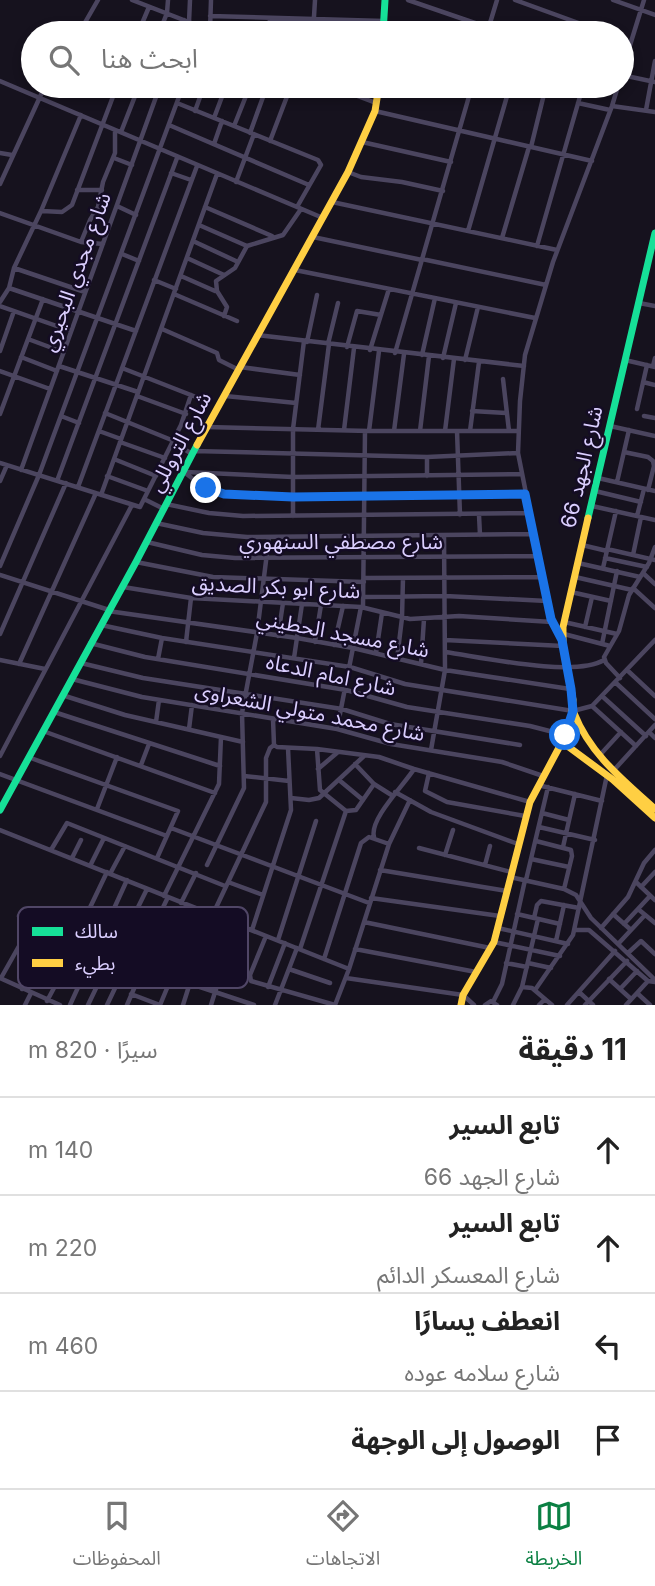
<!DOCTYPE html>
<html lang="ar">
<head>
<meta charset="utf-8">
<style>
  body { margin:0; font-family:Inter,"Noto Sans Arabic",sans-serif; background:#f6f6f6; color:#222; direction:rtl }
  .stop { position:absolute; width:21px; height:21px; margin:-16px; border:5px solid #1a73e8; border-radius:50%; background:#fff }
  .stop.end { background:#1a73e8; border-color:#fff; box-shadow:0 2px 7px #0008 }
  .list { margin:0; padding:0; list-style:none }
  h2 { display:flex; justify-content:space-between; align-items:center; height:91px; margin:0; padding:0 28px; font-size:30px }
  h2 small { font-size:23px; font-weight:400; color:#767676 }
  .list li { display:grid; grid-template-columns:46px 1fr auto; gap:21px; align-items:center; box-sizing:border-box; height:98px; padding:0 28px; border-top:2px solid #e0e0e0 }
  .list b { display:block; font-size:26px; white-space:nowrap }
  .list p { margin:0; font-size:23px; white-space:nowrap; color:#767676 }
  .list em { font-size:23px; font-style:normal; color:#767676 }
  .icon { flex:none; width:38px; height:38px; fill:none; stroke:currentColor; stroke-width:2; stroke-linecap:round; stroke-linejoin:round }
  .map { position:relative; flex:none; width:655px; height:1005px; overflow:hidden; direction:ltr }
  .search { position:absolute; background:#fff; box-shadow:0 4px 10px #0003; left:21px; right:21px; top:21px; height:77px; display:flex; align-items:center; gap:18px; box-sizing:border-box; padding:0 24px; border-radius:38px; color:#767676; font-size:26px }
  .sheet { height:483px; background:#fff }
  nav { display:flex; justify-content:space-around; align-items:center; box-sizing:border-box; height:98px; border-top:2px solid #e0e0e0; background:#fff; font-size:19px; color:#767676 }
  nav a { display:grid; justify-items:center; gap:4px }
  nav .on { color:#0b8043 }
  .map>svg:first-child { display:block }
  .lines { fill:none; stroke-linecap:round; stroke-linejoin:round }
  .street { stroke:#4b455f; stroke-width:4.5 }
  .fast { stroke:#16e098; stroke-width:7 }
  .slow { stroke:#ffcf43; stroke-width:7 }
  .route { stroke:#1a73e8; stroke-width:9 }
  .labels { text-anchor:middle; stroke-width:5; stroke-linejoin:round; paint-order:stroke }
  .street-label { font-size:21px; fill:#dbcfff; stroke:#140c24 }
  .key { fill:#140c24; stroke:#504666; stroke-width:2 }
  .key-label { font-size:19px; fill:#dbcfff }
</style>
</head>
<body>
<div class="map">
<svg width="655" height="1005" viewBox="0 0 655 1005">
  <rect width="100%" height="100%" fill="#16121e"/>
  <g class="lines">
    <path class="street" d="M132,0L217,33
      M408,0L504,33
      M515,0L606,33
      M613,0L655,15
      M210,16L384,21
      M189,22L190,0
      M384,27L400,33
      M210,30L211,0
      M79,33L98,0
      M138,33L149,7
      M159,33L167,13L168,0
      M180,33L184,20
      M269,33L270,18
      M291,33V19
      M313,33L315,0
      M487,33L497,0
      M622,71L644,0
      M622,75L655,82
      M0,81L323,218
      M331,86L376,103
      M440,86L469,96
      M177,103L318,160L321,165L297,207
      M578,103L610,110
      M612,106L655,112
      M646,110L655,61
      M195,111L204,86
      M375,111L592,161
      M214,118L226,86
      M169,125L309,185
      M234,126L250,86
      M121,132L139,86
      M250,133L267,86
      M270,141L291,86
      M362,142L451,162
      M214,144L222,121
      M531,147L546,86
      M0,153L12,155
      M114,158L132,165
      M348,172L361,177L402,182L443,191
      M171,173L191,180
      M236,182L254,134
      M0,184L45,86
      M77,190H102
      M332,202L557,250
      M117,206L136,215
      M205,207L272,236
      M42,211L62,212L72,205L117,86
      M0,213L81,242L103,244
      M199,225L247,246
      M468,231L510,86
      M313,237L422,260
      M502,238L529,147
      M193,241L238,262
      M81,242L90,220L98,207L103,182L115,153V130
      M537,246L583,86
      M122,254L139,261
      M187,258L224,275
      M422,259L546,285
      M14,268L85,292
      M295,270L535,318
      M181,276L215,291
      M154,280L176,289
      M9,288L136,331
      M174,294L237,321
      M0,302L9,288L14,268L41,211L81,115
      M639,303L655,306
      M0,306L71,331
      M224,316L227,307L217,291L216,281L235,268L247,246L283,235L301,209
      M162,329L217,353L219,360L239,370
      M257,335L524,366
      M28,339L63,352
      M307,342L317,295
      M328,344L338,303
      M347,347L357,311L381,315
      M370,350L389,289
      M0,351L14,311
      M395,353L472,86
      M422,355L435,298
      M21,357L57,371
      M443,358L456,303
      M465,360L478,307
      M625,360L655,367
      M59,366L138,392
      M653,366L655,358
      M240,367L300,375
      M122,368L196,397
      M0,371L50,389
      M503,379L509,431
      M643,382L655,385
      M137,396L186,414
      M225,396L296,403
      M637,409L647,365
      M472,411L506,413
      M105,413L174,441
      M0,414L43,299
      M61,416L79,423
      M644,416L655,418
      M610,426L655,436
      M207,427L369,431H518
      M318,430L329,344
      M344,430L354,348
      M99,431L121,439
      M369,431L379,351
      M394,431L404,354
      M420,431L429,356
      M445,431L454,359
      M457,431L460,515
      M470,431L479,362
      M120,442L165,458
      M173,442L192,454
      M194,451L427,457L518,453
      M624,452L648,457L653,461L654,466L648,490
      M427,457V476
      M114,459L156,476
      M0,463L140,507L181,425L191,395
      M21,470L160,86
      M184,472L206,489L224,494L293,497L525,494
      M186,472L293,477L521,474
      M107,476L148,491
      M598,478L655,491
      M0,481L7,465
      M57,481L177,158
      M617,482L629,430
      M78,487L197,166
      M595,491L641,502
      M101,495L217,174
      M144,499L164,509
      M166,504L209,513L243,516L529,513
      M592,506L655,520
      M479,515L480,535
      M293,516V429L304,341
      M637,516L644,489
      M156,523L203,533L247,537L533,534
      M147,542L202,555L235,558L537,556
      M582,545L607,551
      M607,549L655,560
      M633,555L641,517
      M605,558L647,567
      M136,562L213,577L364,582
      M578,563L640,577
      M0,566L39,475L183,86
      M603,568L616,511
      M643,573L655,584
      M0,575L109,610
      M575,577L632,590
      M364,578L542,577
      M123,587L191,598L361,607L410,619L459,616L552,622
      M633,588L655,608
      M571,592L611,601
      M363,597L445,596L547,601
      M363,607L365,431
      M108,611L297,638L353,648L445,670L570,689
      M564,622L617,634
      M101,625L162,638L350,667L405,684L573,711L592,706L655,640
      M585,627L592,597
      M0,634L66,483
      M564,634L610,646
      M278,636L283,603
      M445,640L563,646
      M562,640L551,619L518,453L520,401L525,355L553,262L612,106L618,86
      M186,642L191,598
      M315,642L321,605
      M90,643L145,657L346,690L407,707L530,726L565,735
      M602,644L617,571
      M334,645L343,606
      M445,652C481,657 574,678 604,660
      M376,653L382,613
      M294,658L302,604
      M158,659L162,638
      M397,659L402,618L403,578
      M0,660L45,669
      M81,663L143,678L342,709L390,724L520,745
      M19,664L96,493
      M421,664L424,619
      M627,670L655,696
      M620,678L606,663L604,657L619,631L629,595L649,563L655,547
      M72,679L142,697L337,729L391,744L502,762L543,776
      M615,682L655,719
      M62,695L125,715L243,742
      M602,696L646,736
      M592,706L636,746
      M54,712L220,766
      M273,719L274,745L277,747L317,749L379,757L414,769L530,802
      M156,722L159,700
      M189,729L192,705
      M337,729L361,607
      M43,731L215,793
      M649,732L655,738
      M317,749L320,790L346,811L356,810L374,784
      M431,750L445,670L444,536
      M0,756L132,505
      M599,756L621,732
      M28,757L178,811L157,858
      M355,764L374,784L393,796
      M141,765L149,744
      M318,769L338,752
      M614,770L655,725
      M429,773L425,791L447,802L525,816
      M0,774L167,836
      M244,776L289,781
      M339,780L363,800
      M538,785L602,801
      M395,792L431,812L518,844
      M291,798L309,800L319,798L364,756
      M97,809L117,757
      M542,813L569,820
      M539,827L595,840
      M171,828L369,903
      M0,830L349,969
      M374,837C369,819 405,784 414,769
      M536,841L571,850L572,856L564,889
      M563,847L575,794
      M419,848L511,872
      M51,850L67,823L225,886
      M445,855L453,830
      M72,858L81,840
      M531,859L569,867
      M207,865L244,788L242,713L257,633L269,537
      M485,865L490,846
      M90,866L104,838
      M380,870L507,891
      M110,874L125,846
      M510,877L564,889L576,895L591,918L655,980
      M526,880L548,787
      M228,882L263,895
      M637,883L655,900
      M641,887L655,872
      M164,896L219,784L221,737
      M371,898L500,916
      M181,903L196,873
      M638,909L655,923
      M213,914L266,802V758L270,748L274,745
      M517,914L560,924
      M613,914L631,930
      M19,916L93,953L170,981L197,986L254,1005
      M534,918L537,905L541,901L579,908
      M364,922L490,948
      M624,924L650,896
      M498,928L568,944
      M601,928L628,897L644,863L655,850
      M252,930L291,810L288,748
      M575,930H589L648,981L655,982
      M266,936L250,975L251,981L335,1005L349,969L389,844L410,800
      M278,940L316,821
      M556,941L564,905
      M494,942L560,956
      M73,943L107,872
      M618,944L645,915
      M300,949L346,811
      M355,949L476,972
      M628,953L641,941L655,954
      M324,959L361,843L369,837L389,844
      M112,960L147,889
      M506,963L527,967
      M528,963L551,968
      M134,968L168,897
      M289,969L330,983
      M158,976L190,906
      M0,978L60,1005
      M1,978L32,923
      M346,978L463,995L474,1005
      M609,979L631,999
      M178,983L212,914
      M197,986L228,920
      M268,987L285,943
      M522,987L532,988L552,1005
      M22,989L54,934
      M620,989L637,971
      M535,990L573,935L607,775
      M579,992L593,1005
      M637,993L650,1005
      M131,994L160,1005
      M47,1001L77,945
      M493,1002L502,984L525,880
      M25,1005L31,993
      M70,1005L127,880
      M88,1005L110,959
      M107,1005L126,965
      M127,1005L142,970
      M160,1005L170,981
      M183,1005L189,986
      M211,1005L221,973L230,968L248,929
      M275,1005L297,948
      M485,1005L491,1001L497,1005
      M513,1005L522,987L538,919
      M539,1005L545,999
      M567,1005L615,951
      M585,1005L627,961
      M626,1005L648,981"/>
    <path class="fast" d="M383,33L385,0
      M588,518L655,233
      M0,810L136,562L197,445"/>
    <path class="slow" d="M197,445L348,172L375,111L379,86
      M574,713C590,754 623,780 655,809
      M562,742L612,779L655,818
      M461,1005L463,995L494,942L530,802L562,742L571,719L573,700L563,646V627L588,518"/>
  </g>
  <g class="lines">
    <path class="route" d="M206,488L224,494L293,497L525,494L551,619L562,640L571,689L573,711L565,735"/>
  </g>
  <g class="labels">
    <g class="street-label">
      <text transform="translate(76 272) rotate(-70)" y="7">شارع مجدي البحيري</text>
      <text transform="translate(180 442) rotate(-62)" y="7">شارع التروللي</text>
      <text transform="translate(582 467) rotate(-77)" y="7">شارع الجهد 66</text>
      <text x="341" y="549">شارع مصطفي السنهوري</text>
      <text transform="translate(276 587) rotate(3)" y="7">شارع ابو بكر الصديق</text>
      <text transform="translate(343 634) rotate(11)" y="7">شارع مسجد الحطيني</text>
      <text transform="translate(331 675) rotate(12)" y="7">شارع امام الدعاه</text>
      <text transform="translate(310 712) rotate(11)" y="7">شارع محمد متولي الشعراوى</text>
    </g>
  </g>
  <rect x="18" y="907" width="230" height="81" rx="10" class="key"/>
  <rect x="32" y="927" width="31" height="9" fill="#16e098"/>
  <rect x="32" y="959" width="31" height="8" fill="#ffcf43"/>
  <g class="key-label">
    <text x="75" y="938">سالك</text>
    <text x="75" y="970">بطيء</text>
  </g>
</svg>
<div class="stop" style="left:565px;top:735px"></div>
<div class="stop end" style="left:206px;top:488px"></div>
<div class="search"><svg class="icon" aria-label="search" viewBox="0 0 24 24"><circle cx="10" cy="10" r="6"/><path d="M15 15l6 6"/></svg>ابحث هنا</div>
</div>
<section class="sheet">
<h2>11 دقيقة<small>سيرًا · 820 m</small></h2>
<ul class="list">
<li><svg class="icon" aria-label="ahead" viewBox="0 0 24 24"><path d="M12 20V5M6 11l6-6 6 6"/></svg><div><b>تابع السير</b><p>شارع الجهد 66</p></div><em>140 m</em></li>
<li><svg class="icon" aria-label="ahead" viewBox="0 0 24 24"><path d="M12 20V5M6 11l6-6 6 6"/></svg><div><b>تابع السير</b><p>شارع المعسكر الدائم</p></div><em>220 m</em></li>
<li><svg class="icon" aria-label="left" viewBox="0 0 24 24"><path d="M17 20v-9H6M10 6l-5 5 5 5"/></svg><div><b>انعطف يسارًا</b><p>شارع سلامه عوده</p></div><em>460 m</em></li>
<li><svg class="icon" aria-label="arrive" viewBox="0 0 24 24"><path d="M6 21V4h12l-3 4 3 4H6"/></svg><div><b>الوصول إلى الوجهة</b></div></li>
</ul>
</section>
<nav>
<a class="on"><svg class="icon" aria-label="map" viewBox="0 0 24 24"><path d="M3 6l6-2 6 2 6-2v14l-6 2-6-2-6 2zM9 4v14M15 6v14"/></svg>الخريطة</a>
<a><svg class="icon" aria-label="directions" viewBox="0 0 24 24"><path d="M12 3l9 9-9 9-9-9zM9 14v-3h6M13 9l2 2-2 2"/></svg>الاتجاهات</a>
<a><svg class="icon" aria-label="saved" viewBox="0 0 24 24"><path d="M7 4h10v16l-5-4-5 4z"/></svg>المحفوظات</a>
</nav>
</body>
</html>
